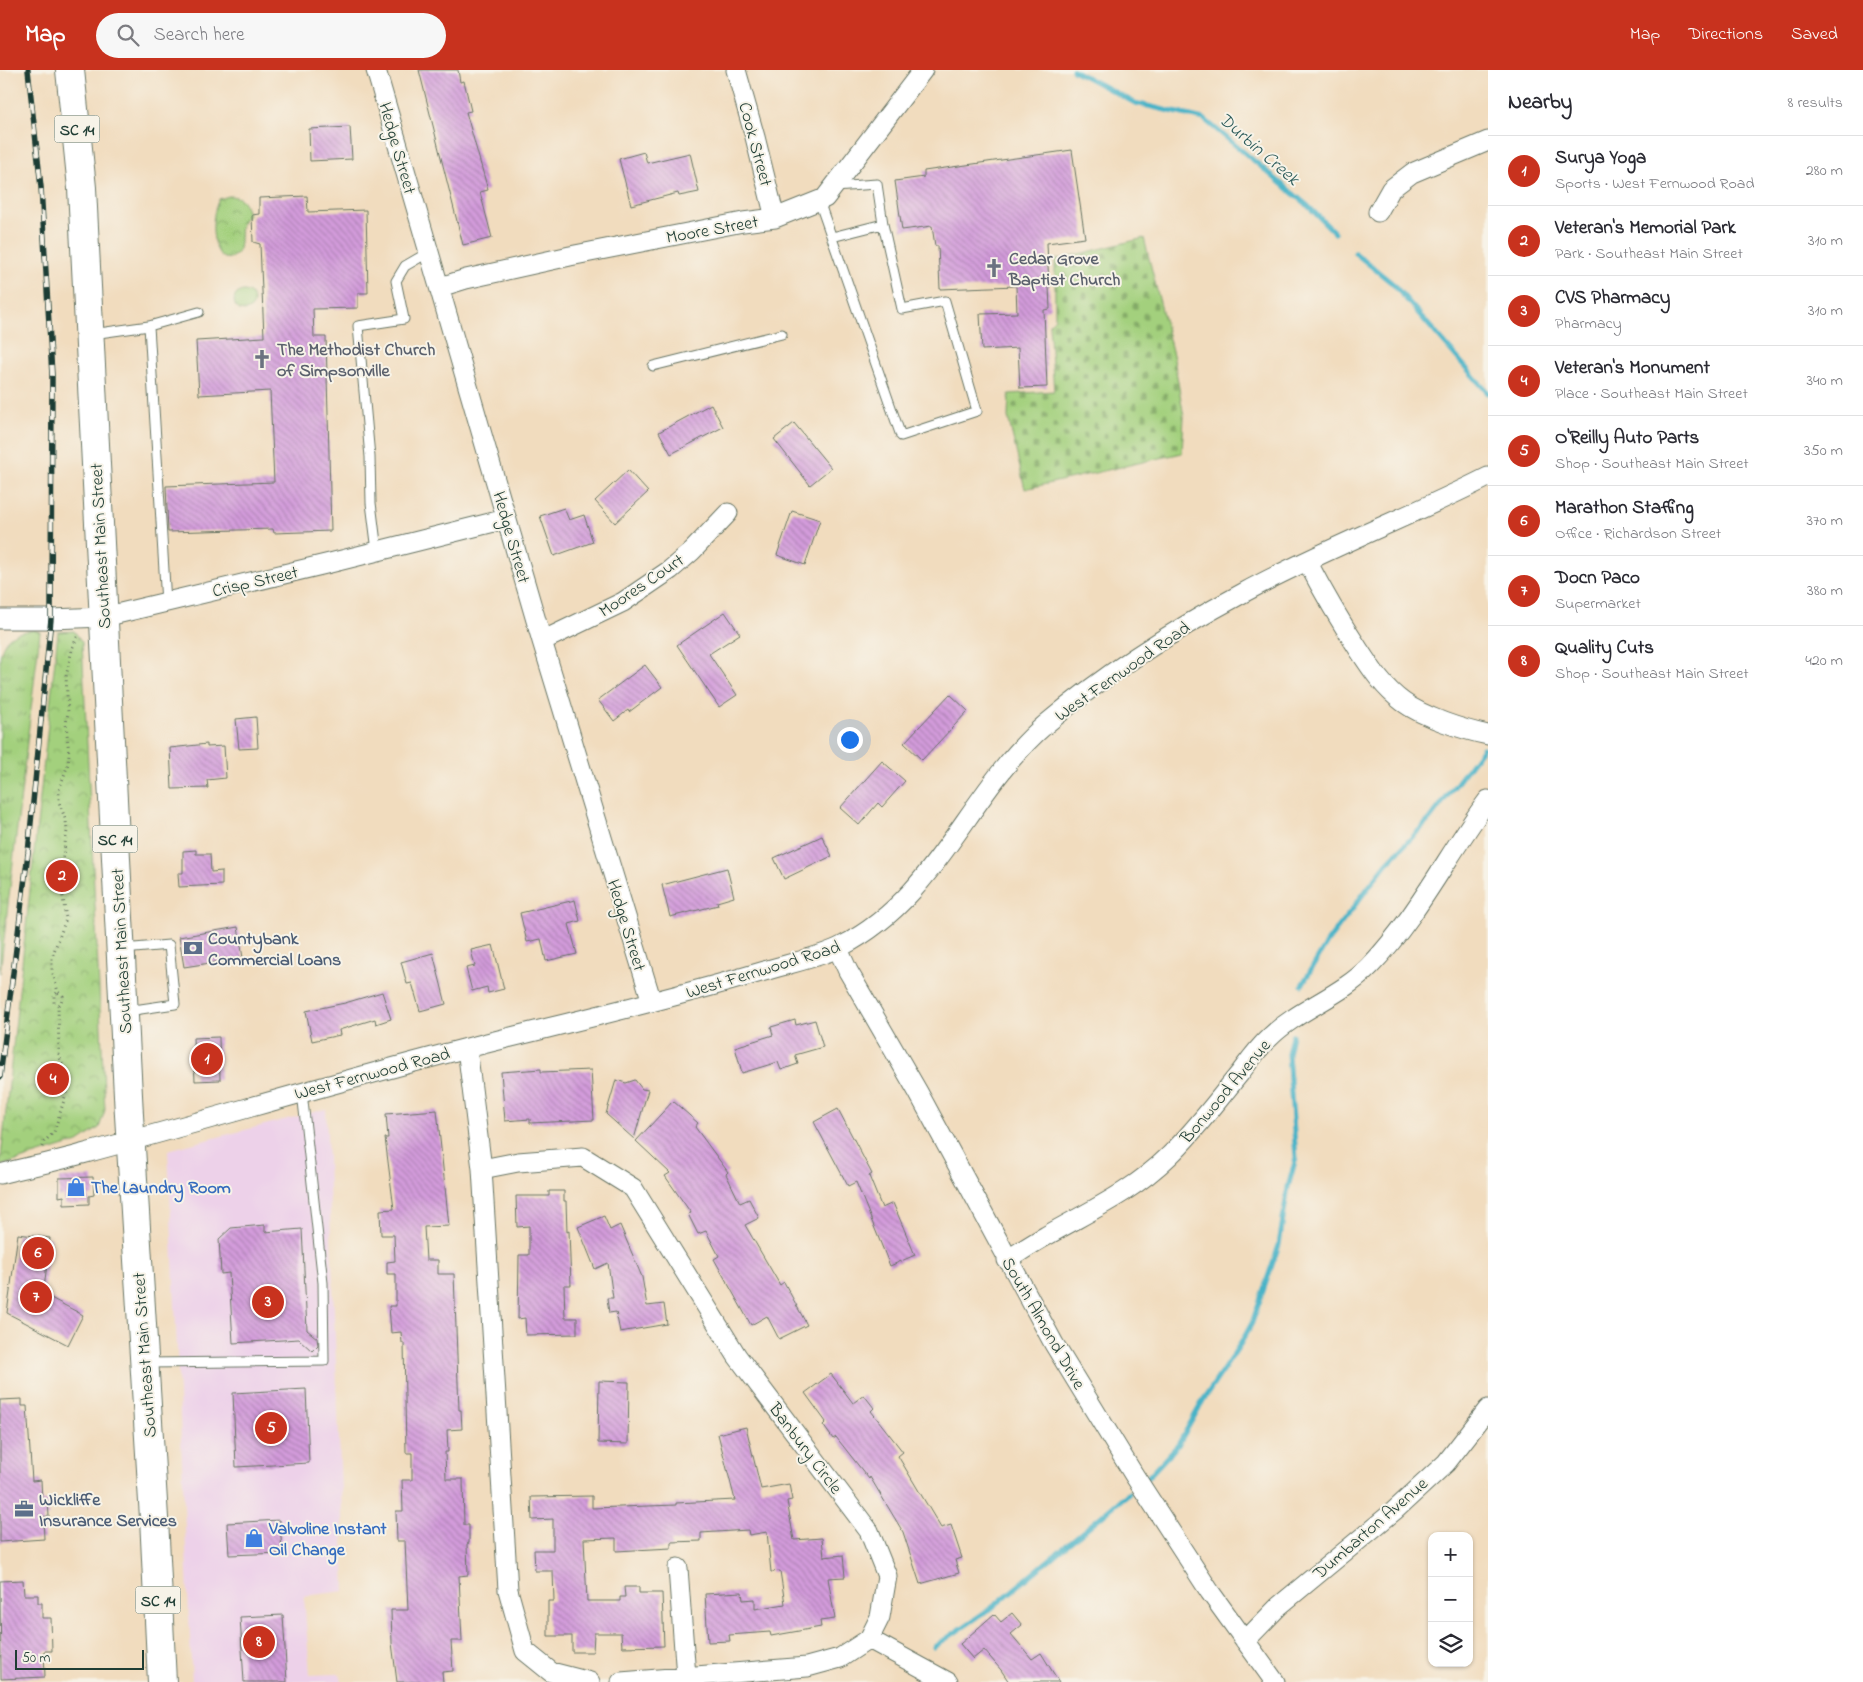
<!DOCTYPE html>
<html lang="en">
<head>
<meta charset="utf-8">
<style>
  body { margin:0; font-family:"Indie Flower",sans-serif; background:#f7f7f7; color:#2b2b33 }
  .controls { position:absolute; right:15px; bottom:15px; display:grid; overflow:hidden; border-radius:10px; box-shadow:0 1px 4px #0004 }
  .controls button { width:45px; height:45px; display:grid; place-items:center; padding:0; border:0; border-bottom:1px solid #e1e1e2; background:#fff; color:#2b2b33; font:25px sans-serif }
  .scale { position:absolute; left:15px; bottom:12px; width:129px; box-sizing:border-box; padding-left:5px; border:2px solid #1f3d34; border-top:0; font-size:14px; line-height:18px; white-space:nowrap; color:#1f3d34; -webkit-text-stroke:4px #f7f3e8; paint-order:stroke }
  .you { position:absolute; left:849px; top:669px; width:18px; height:18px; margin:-12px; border:4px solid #fff; border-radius:50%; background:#1a73e8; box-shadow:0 0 0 8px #1a73e833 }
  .badge { display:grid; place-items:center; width:32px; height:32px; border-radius:50%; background:#c8321e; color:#fff; font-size:16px; font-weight:700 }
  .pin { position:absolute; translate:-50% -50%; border:2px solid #fff; box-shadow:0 1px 5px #0006 }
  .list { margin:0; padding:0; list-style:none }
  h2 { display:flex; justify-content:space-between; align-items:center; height:65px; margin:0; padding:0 20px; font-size:21px }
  h2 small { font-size:16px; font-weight:400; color:#7c7c81 }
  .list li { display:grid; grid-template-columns:32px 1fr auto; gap:15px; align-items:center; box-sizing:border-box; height:70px; padding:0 20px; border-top:1px solid #e1e1e2 }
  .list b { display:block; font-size:19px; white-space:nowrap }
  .list p { margin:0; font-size:16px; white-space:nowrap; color:#7c7c81 }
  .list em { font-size:16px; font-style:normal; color:#7c7c81 }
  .icon { flex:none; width:28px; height:28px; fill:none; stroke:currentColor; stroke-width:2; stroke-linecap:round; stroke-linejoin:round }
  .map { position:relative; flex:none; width:1488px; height:1612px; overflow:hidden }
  header { display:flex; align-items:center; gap:30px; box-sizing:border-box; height:70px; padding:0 25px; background:#c8321e; color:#fff }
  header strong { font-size:24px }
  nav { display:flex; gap:28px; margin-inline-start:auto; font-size:18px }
  .search { width:350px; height:45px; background:#f7f7f7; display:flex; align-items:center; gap:12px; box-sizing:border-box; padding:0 18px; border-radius:28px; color:#7c7c81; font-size:19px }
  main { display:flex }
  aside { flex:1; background:#fff }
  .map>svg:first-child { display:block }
  .built { fill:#edd1e9 }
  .grass { fill:url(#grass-tufts); stroke:#618658 }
  .cemetery { fill:url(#cemetery-stones); stroke:#618658 }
  .park { fill:url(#park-crowns); stroke:#618658 }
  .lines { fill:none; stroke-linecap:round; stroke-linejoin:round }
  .stream { stroke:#49b3c7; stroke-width:5 }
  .building { fill:url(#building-back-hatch) }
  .service-casing { stroke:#687564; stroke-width:11 }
  .minor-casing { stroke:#687564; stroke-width:21 }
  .primary-casing { stroke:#687564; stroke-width:30 }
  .path { stroke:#687564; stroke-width:3; stroke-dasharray:1 4; stroke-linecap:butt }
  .service { stroke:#fff; stroke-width:9 }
  .minor { stroke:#fff; stroke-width:19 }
  .primary { stroke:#fff; stroke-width:28 }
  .rail-casing { stroke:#1f3d34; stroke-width:5.5 }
  .rail { stroke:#f7f3e8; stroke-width:4; stroke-dasharray:11; stroke-linecap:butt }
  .labels { text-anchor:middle; stroke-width:4; stroke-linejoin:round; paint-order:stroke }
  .shield { fill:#f7f3e8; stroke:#60746a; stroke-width:1 }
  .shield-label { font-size:16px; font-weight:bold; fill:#1f3d34 }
  .street-label { font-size:18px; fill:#1f3d34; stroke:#f7f3e8 }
  .worship-label { font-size:18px; font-weight:bold; fill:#5b616d; stroke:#f7f3e8; text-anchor:start }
  .service-label { font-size:18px; font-weight:bold; fill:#4e5e75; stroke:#f7f3e8; text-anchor:start }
  .shop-label { font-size:18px; font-weight:bold; fill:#366cbe; stroke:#f7f3e8; text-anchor:start }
  .water-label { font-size:19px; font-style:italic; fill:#2a5a59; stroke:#f7f3e8 }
</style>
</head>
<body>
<header>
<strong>Map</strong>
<div class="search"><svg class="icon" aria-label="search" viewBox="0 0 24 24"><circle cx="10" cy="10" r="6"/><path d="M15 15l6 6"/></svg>Search here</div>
<nav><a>Map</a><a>Directions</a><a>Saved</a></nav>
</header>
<main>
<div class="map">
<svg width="1488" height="1612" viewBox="0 0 1488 1612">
  <defs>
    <pattern id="grass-tufts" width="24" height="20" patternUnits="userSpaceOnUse" patternTransform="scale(1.25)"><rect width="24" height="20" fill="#a3d07d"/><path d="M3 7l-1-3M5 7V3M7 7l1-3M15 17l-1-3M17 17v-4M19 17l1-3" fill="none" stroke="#84aa67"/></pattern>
    <pattern id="cemetery-stones" width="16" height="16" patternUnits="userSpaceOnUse" patternTransform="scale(1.25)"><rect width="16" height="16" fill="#a3d07d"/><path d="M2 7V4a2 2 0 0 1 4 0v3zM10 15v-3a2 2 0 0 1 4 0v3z" fill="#84aa67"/></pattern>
    <pattern id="park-crowns" width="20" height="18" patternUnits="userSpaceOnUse" patternTransform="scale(1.25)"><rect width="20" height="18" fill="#a3d07d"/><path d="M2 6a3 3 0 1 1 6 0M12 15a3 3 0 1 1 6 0" fill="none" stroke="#84aa67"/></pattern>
    <pattern id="building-back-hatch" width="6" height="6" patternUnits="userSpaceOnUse" patternTransform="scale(1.25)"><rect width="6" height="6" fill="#d39bdb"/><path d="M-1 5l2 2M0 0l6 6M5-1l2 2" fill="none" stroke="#ab80b2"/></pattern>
  </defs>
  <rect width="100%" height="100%" fill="#f7f3e8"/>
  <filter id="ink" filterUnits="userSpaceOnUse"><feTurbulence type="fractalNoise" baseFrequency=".02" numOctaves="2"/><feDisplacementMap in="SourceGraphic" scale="10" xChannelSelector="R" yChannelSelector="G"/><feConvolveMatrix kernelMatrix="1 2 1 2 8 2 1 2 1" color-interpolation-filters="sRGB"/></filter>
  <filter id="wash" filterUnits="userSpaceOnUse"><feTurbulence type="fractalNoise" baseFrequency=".0096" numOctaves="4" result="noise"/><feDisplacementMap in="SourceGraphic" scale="20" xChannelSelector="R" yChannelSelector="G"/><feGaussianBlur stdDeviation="1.12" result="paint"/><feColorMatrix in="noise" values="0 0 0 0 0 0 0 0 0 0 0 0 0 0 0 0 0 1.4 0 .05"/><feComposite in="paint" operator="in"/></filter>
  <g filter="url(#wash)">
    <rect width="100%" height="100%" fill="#f1dcbe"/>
    <path class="built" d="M326,1039L345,1521L304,1526L310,1605L339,1604L341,1612H192L168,1080Z"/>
    <path class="grass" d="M35,560L40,562L0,903V588C3,566 15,562 35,560Z"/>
    <path class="cemetery" d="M1144,168L1174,289L1184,347L1182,383L1025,419L1008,347L1009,324L1054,321L1049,254L1055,248V190Z"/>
    <path class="park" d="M229,126C244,127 244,131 248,145C247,147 244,148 243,151C237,161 244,177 235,185C218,199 212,167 213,156C213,146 215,138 219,129Z
      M234 231a10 10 0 1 1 20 0a10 10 0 1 1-20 0Z
      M74,561L82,572L105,1040L99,1058L78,1072L0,1096L58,562Z"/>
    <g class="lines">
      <path class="stream" d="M1073,0L1135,33L1204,49L1308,136L1335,163
        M1355,183L1392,213L1488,323
        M1302,915L1328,871L1386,794L1430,749L1483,678
        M1147,1408L1178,1375L1204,1329L1241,1273L1252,1253L1279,1175L1288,1117L1296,1088L1288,984L1292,965
        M934,1577L994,1536L1129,1423"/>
    </g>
    <g id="blocks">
      <path class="building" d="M419,0H458L460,12L464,11L471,41L466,42L488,120L480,122L492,168L463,175Z
        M350,57L352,89L310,91L309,59Z
        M1072,80L1085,168L1047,173L1050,239L1044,240L1047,317L1020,318L1018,278L982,280L980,244L1017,243L1016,216L940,219L938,176H935L932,156L902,160L895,111L924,107V101Z
        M644,82L647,93L690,83L699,122L679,126L678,123L631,135L619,89Z
        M307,126L308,142L366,140L368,223H358V238L313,239L314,267H326L331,461L274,463L273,459L168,462L166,416L274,412L270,321L199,325L196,271L264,267L260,174L253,172L252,145L259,144V128Z
        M711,334L723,357L671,384L659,362Z
        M794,353L831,398L810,415L774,369Z
        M628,400L648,422L615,453L595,431Z
        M564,438L569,450L584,445L593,472L554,486L540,446Z
        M792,441L820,450L805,495L777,485Z
        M725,542L740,564L709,584L737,625L719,637L677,575Z
        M645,595L662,617L629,642L628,640L614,651L598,630Z
        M950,624L968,641L922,690L904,673Z
        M256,647L258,678L239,679L236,649Z
        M207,674V677L224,676L226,708L207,710L208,718L172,719L170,678Z
        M882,691L905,711L882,737L878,733L859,755L840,738Z
        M822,766L832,786L784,809L774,788Z
        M196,780V784H210L211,802L222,801V815L179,817L178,803H183V781Z
        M727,798L734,827L717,832L718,835L670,847L662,815Z
        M575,830L580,851L569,854L577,884L546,891L541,869L527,872L520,843Z
        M238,857L243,888L184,897L179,867Z
        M493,875L504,919L488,923L487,917L472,921L466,898L475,896L471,880Z
        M433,883L446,934L420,941L412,913L407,914L401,892Z
        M382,922L391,949L376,954L375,949L339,960L340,965L312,971L306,941L345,933Z
        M795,950L796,955L815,950L823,977L795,985L798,994L781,1000L778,992L742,1003L735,977L773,965L771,957Z
        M219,967L220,1010L195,1011L193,968Z
        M541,999V1002L591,1000L594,1050L530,1053V1049L505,1051L501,1002Z
        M616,1010L626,1013L635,1010L642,1019L648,1020L634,1069L606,1044Z
        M673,1031L698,1053L695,1057L728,1102L726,1104L740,1133L749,1129L759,1148L745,1155L780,1215L784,1212L807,1255L779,1269L767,1246L751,1255L714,1189L719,1186L706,1161L698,1164L688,1144L691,1143L665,1106L670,1103L636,1071Z
        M838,1039L872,1104L869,1106L882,1138L893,1133L915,1185L890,1196L856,1112L848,1116L814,1052Z
        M437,1040L449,1156L424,1157L426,1190H438V1204H454L459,1340H461L462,1359L447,1360L448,1382H445L446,1409H463L464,1455H469V1473L467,1474L468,1505L459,1506L462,1571H451L453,1601L442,1602L443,1612H397L392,1573L391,1540H408L405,1471H397L396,1441H403L402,1410H412V1383H406L404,1273H402L401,1262L391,1263L389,1236H396V1204H387V1192L395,1191L394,1165H381L380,1140L394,1139L385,1068H388L386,1044Z
        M93,1107L94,1125L89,1126V1134L64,1135V1126L59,1127V1108Z
        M549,1121H564V1131H566L567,1162L569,1161L571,1215H564L565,1248H577V1264L526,1265L525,1248L518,1249L519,1185H529V1156L517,1157L516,1126H549Z
        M604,1146L610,1160L620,1155L642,1207L647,1236L664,1234L667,1254L620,1262L616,1242L609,1243L607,1228H613L608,1193L595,1199L578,1157Z
        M265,1155V1162L302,1159L307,1260L317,1268L318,1275L312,1281L299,1269L233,1273L229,1203L221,1204L219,1169L231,1158Z
        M18,1164L50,1168L44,1219L49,1227L83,1245L68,1275L7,1243Z
        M831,1304L853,1333L864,1325L874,1338L871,1341L903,1382L898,1386L941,1458L951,1455L962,1488L955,1490L959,1503L920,1514L903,1462L870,1407L869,1409L836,1367L833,1369L823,1355L826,1352L805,1323Z
        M599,1311L629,1312L628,1374L598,1373Z
        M306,1319L309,1393L236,1397L233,1323Z
        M22,1329V1336H27L32,1411L41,1410L42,1431H48L49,1446L43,1447L44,1469L0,1472V1330Z
        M746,1357L761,1419L789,1414L792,1430L787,1431L794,1470L822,1468L824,1487L843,1485L845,1507L828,1508L835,1549L820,1551L821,1557L771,1566L770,1562L729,1565L730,1571L708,1572L705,1524L742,1522L743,1530L755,1529V1539L785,1534L780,1501L771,1502L767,1462L749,1465L748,1460L701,1463V1471L671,1472V1478L616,1481V1468L584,1469L587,1531H620V1527H625L624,1517H639V1523H662L664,1576L622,1577L621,1563H594L593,1582H572V1566H548V1531H554L553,1501H535L534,1480H553V1449L532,1450L531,1427L592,1426V1438L676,1435V1433L735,1430L718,1364Z
        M280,1450L282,1483L229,1485L227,1453Z
        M23,1510L24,1525H38V1533H42V1548H51L52,1581H44L45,1607L1,1609L0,1511Z
        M1012,1543L1022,1555L1011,1564L1032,1589L1041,1583L1059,1612H1009L1001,1600L984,1580L973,1589L960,1574L994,1544L1001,1552Z
        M283,1545L287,1612H244L240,1547Z"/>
    </g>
  </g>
  <g filter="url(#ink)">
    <use href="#blocks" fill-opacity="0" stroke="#687564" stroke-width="1"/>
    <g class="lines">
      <g class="service-casing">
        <path id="service" d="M819,131L901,366L977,341L945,231L902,239L883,154
          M832,167L883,154L877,114L834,117
          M149,256L166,533
          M92,264L149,256L199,242
          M653,296L782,264
          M377,481L371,433L370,387L358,256L404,249L396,211L405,196L429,182
          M123,879L169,875L175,934L127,941
          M147,1293L324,1291L323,1213L302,1022"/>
      </g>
      <g class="minor-casing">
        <path id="minor" d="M376,0L542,571L652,932
          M736,0L755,67L775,148
          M1378,142L1391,119L1412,103L1488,71
          M440,217L466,209L570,186L743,152L775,148L825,128L923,0
          M1307,491C1323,522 1340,551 1359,580C1372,600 1384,618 1403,632C1423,647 1464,660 1488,665
          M0,549H51L104,547L330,493L506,449
          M542,571L623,532L670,500L692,481L728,443
          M838,879L848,901L918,1022L1054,1274L1134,1405L1210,1522L1275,1612
          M467,978L482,1099
          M0,1104C27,1097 55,1092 82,1084C224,1046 364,1003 507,968C592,947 677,927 761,902C786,894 819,888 842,876C938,827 968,721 1046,654C1106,603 1174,560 1243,523C1322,480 1407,448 1488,407
          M1007,1190C1020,1182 1033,1173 1046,1166C1091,1140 1131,1123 1169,1086C1195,1061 1217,1031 1240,1003C1249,991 1258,978 1269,968C1298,939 1340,927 1370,896C1417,847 1448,784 1488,730
          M678,1498L686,1607
          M869,1569L948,1612
          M1245,1571L1279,1536L1394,1441L1446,1393L1488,1339
          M590,1612L551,1602L525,1581L508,1520L482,1099L518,1092L583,1087L633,1118L737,1286L869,1461L887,1506L880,1547L869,1569L840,1588L807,1597L621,1612"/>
      </g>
      <g class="primary-casing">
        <path id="primary" d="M70,0L82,118L129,1045L154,1448L162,1612"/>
      </g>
      <path class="path" d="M58,935L54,933V925L58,922
        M42,1077L44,1072L54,1062L66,1024L67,1008L59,985L58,935L61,932L63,926L58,922L52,900V887L66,849L60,806L67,761L66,751L59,732V720L68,694L69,684L66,653L68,643L66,607L72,579L78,565"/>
      <use href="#service" class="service"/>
      <use href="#minor" class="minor"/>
      <use href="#primary" class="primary"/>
      <g class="rail-casing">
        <path id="rail" d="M0,1007L28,783L51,549L52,305L41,117L28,0"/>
      </g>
      <use href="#rail" class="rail"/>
    </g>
  </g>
  <defs>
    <g id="church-bare" transform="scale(1.5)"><path d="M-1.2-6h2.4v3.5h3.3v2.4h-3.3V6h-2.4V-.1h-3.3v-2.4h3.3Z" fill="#6b7280" stroke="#f7f3e8" stroke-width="2.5" paint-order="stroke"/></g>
    <g id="bank-bare" transform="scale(1.5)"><path d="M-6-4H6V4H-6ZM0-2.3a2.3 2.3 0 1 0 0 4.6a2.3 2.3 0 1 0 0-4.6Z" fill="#5c6f8a" stroke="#f7f3e8" stroke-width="2.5" paint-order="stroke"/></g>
    <g id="shop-bare" transform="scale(1.5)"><path d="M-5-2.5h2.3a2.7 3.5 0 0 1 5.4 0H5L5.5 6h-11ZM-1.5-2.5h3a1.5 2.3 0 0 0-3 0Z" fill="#3f7fe0" stroke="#f7f3e8" stroke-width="2.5" paint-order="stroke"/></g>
    <g id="office-bare" transform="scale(1.5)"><path d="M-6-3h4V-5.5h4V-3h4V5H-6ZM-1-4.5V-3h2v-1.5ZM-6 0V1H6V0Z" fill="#5c6f8a" stroke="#f7f3e8" stroke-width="2.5" paint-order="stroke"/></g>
  </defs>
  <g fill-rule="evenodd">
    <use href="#church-bare" x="994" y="198"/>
    <use href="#church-bare" x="262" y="289"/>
    <use href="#bank-bare" x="193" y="878"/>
    <use href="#shop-bare" x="76" y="1117"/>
    <use href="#office-bare" x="24" y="1439"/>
    <use href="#shop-bare" x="254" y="1468"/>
  </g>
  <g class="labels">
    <g class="shield">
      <rect x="54.5" y="45.5" width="45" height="27" rx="4"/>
      <rect x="92.5" y="755.5" width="45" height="27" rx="4"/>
      <rect x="135.5" y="1516.5" width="45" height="27" rx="4"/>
    </g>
    <g class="shield-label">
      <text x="77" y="65">SC 14</text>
      <text x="115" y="775">SC 14</text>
      <text x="158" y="1536">SC 14</text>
    </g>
    <g class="street-label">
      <text transform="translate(756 74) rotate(75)" y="6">Cook Street</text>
      <text transform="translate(398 78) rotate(74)" y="6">Hedge Street</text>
      <text transform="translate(712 159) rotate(-10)" y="6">Moore Street</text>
      <text transform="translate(512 467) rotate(74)" y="6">Hedge Street</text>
      <text transform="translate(100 476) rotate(-93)" y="6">Southeast Main Street</text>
      <text transform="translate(255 511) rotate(-13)" y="6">Crisp Street</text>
      <text transform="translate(641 515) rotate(-34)" y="6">Moores Court</text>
      <text transform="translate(1122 601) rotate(-35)" y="6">West Fernwood Road</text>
      <text transform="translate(627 855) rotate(73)" y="6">Hedge Street</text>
      <text transform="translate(121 881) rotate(-93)" y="6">Southeast Main Street</text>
      <text transform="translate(763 899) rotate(-17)" y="6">West Fernwood Road</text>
      <text transform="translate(372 1003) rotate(-15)" y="6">West Fernwood Road</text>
      <text transform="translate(1225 1021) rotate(-50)" y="6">Bonwood Avenue</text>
      <text transform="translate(1044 1253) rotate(60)" y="6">South Almond Drive</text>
      <text transform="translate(144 1285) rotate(-94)" y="6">Southeast Main Street</text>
      <text transform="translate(806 1378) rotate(53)" y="6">Banbury Circle</text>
      <text transform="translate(1370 1458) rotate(-41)" y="6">Dumbarton Avenue</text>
    </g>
    <g class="worship-label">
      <text x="1009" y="194">Cedar Grove<tspan x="1009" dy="21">Baptist Church</tspan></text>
      <text x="277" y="285">The Methodist Church<tspan x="277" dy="21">of Simpsonville</tspan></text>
    </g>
    <g class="service-label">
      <text x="208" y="874">Countybank<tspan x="208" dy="21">Commercial Loans</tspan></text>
      <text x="39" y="1435">Wickliffe<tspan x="39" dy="21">Insurance Services</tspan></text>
    </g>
    <g class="shop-label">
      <text x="91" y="1123">The Laundry Room</text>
      <text x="269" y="1464">Valvoline Instant<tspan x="269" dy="21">Oil Change</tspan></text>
    </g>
    <g class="water-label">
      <text transform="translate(1260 78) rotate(41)" y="7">Durbin Creek</text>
    </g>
  </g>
</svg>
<div class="controls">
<button>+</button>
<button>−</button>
<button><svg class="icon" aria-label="layers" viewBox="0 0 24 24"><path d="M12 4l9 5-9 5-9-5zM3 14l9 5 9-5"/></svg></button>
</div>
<div class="scale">50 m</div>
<div class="you"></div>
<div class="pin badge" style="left:207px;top:989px">1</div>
<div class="pin badge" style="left:62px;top:806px">2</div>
<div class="pin badge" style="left:268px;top:1232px">3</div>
<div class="pin badge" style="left:53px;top:1009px">4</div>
<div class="pin badge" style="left:271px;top:1358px">5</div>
<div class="pin badge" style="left:38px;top:1183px">6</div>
<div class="pin badge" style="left:36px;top:1227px">7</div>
<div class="pin badge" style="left:259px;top:1572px">8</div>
</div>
<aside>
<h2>Nearby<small>8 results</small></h2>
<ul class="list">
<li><span class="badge">1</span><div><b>Surya Yoga</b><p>Sports · West Fernwood Road</p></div><em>280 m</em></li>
<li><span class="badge">2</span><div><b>Veteran's Memorial Park</b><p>Park · Southeast Main Street</p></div><em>310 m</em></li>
<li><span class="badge">3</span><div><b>CVS Pharmacy</b><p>Pharmacy</p></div><em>310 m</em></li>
<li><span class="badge">4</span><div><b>Veteran's Monument</b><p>Place · Southeast Main Street</p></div><em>340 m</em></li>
<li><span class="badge">5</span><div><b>O'Reilly Auto Parts</b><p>Shop · Southeast Main Street</p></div><em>350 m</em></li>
<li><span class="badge">6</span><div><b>Marathon Staffing</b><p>Office · Richardson Street</p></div><em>370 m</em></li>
<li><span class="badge">7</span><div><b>Docn Paco</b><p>Supermarket</p></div><em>380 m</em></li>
<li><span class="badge">8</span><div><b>Quality Cuts</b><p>Shop · Southeast Main Street</p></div><em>420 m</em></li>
</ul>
</aside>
</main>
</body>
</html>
